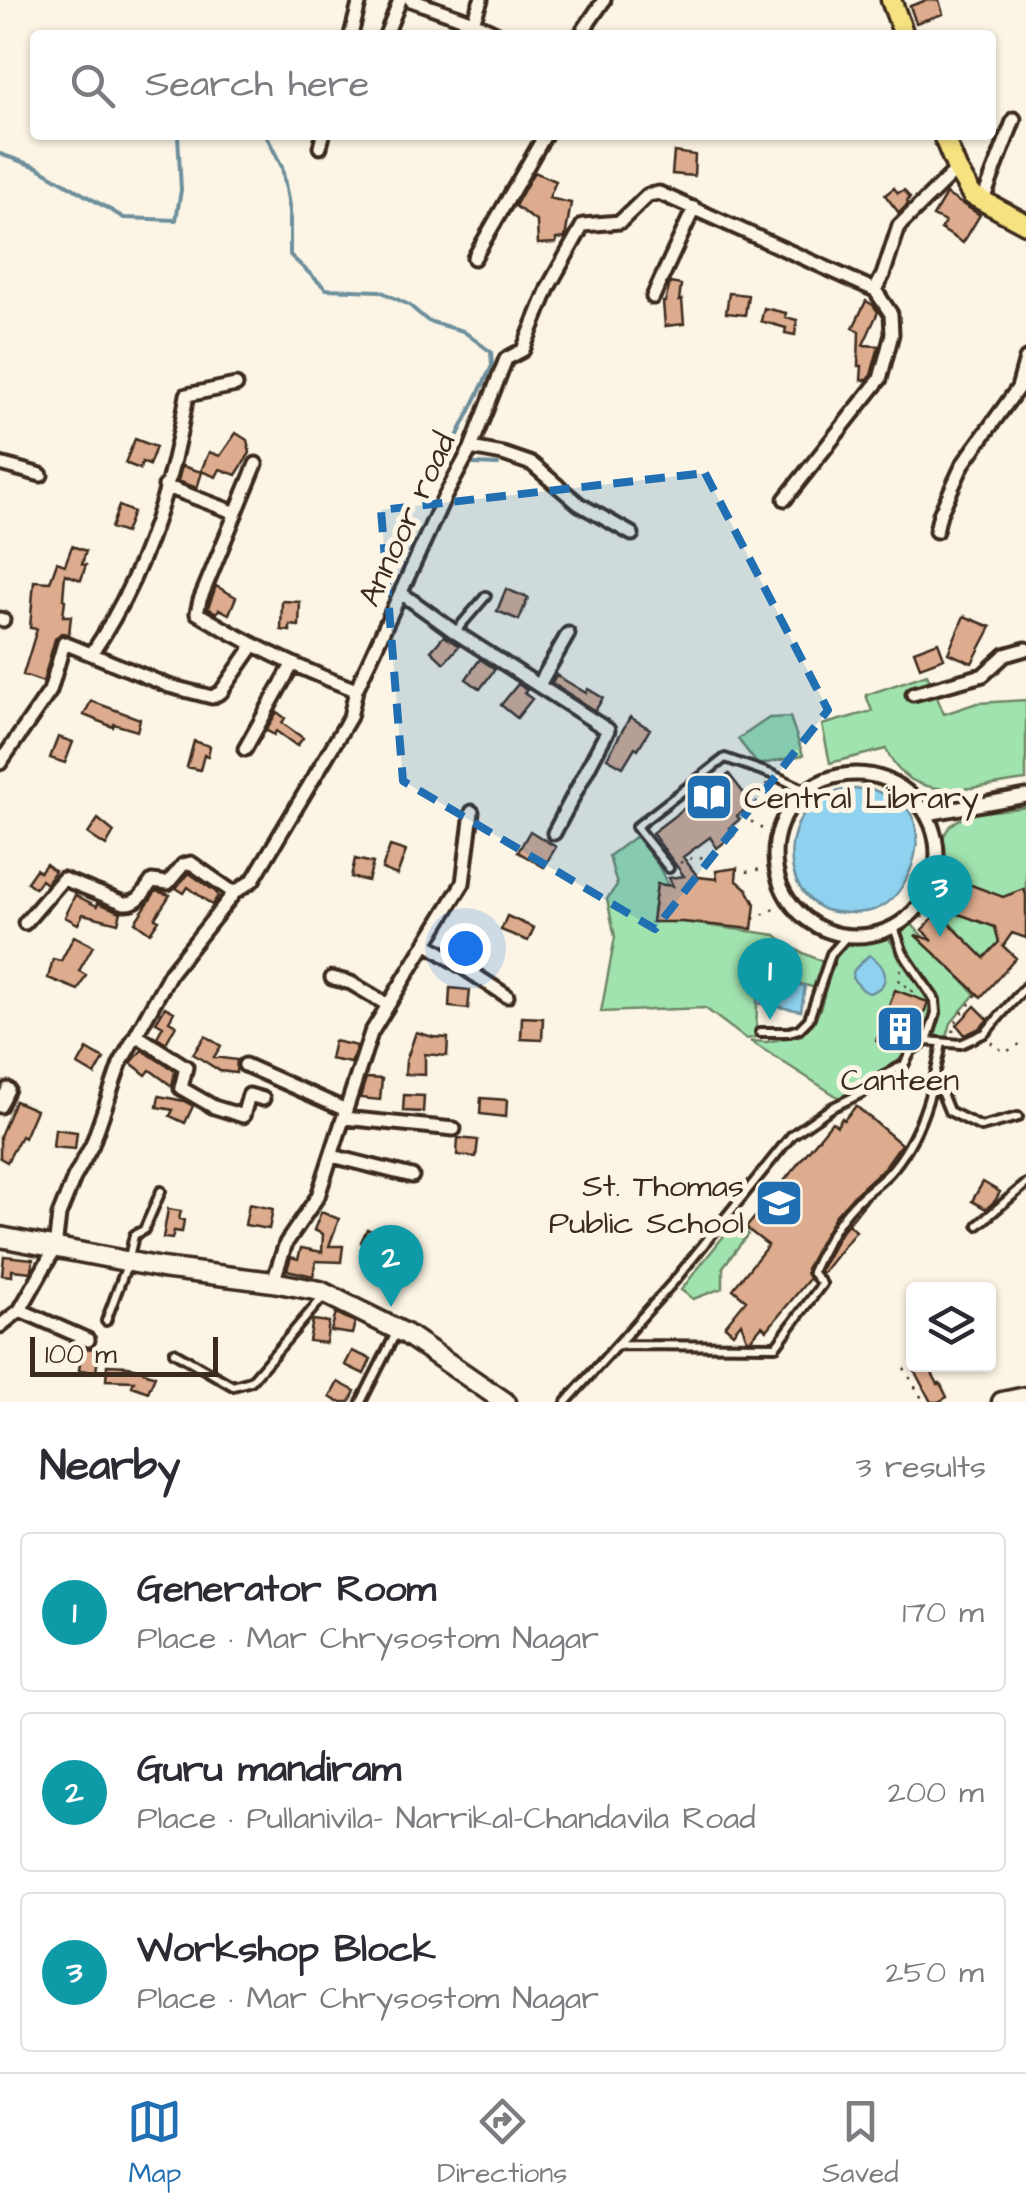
<!DOCTYPE html>
<html lang="en">
<head>
<meta charset="utf-8">
<style>
  body { margin:0; font-family:"Architects Daughter",sans-serif; background:#f7f7f7; color:#2b2b33 }
  .controls { position:absolute; right:30px; bottom:30px; display:grid; overflow:hidden; border-radius:10px; box-shadow:0 2px 8px #0004 }
  .controls button { width:90px; height:90px; display:grid; place-items:center; padding:0; border:0; border-bottom:2px solid #e1e1e2; background:#fff; color:#2b2b33; font:50px sans-serif }
  .scale { position:absolute; left:30px; bottom:25px; width:188px; box-sizing:border-box; padding-left:10px; border:5px solid #3b2a1e; border-top:0; font-size:28px; line-height:35px; white-space:nowrap; color:#3b2a1e; -webkit-text-stroke:8px #fcf5e5; paint-order:stroke }
  .you { position:absolute; left:465px; top:948px; width:35px; height:35px; margin:-25px; border:8px solid #fff; border-radius:50%; background:#1a73e8; box-shadow:0 0 0 15px #1a73e833 }
  .badge { display:grid; place-items:center; width:65px; height:65px; border-radius:50%; background:#1f6fb2; color:#fff; font-size:32px; font-weight:700 }
  .pin { position:absolute; translate:-50% -82px; filter:drop-shadow(0 2px 5px #0008) }
  .pin::after { content:''; position:absolute; top:52px; width:35px; height:30px; background:inherit; clip-path:polygon(0 0,100% 0,50% 100%) }
  .list { margin:0; padding:0; list-style:none }
  h2 { display:flex; justify-content:space-between; align-items:center; height:130px; margin:0; padding:0 40px; font-size:42px }
  h2 small { font-size:32px; font-weight:400; color:#7c7c81 }
  .list li { display:grid; grid-template-columns:65px 1fr auto; gap:30px; align-items:center; box-sizing:border-box; height:160px; margin:0 20px 20px; padding:0 20px; border:2px solid #e1e1e2; border-radius:10px }
  .list b { display:block; font-size:38px; white-space:nowrap }
  .list p { margin:0; font-size:32px; white-space:nowrap; color:#7c7c81 }
  .list em { font-size:32px; font-style:normal; color:#7c7c81 }
  .icon { flex:none; width:55px; height:55px; fill:none; stroke:currentColor; stroke-width:2; stroke-linecap:round; stroke-linejoin:round }
  .map { position:relative; flex:none; width:1026px; height:1402px; overflow:hidden }
  .search { position:absolute; background:#fff; box-shadow:0 2px 8px #0004; left:30px; right:30px; top:30px; height:110px; display:flex; align-items:center; gap:25px; box-sizing:border-box; padding:0 35px; border-radius:10px; color:#7c7c81; font-size:38px }
  .sheet { height:670px; background:#fff }
  nav { display:flex; justify-content:space-around; align-items:center; box-sizing:border-box; height:140px; border-top:2px solid #e1e1e2; background:#fff; font-size:28px; color:#7c7c81 }
  nav a { display:grid; justify-items:center; gap:5px }
  nav .on { color:#1f6fb2 }
  .map>svg:first-child { display:block }
  .green { fill:#a0e3ae; stroke:#6e8666; stroke-width:2.5 }
  .water { fill:#8ed2f0; stroke:#6d8f9c; stroke-width:2.5 }
  .lines { fill:none; stroke-linecap:round; stroke-linejoin:round }
  .stream { stroke:#6d8f9c; stroke-width:4 }
  .building { fill:#ddac8e; stroke:#3b2a1e; stroke-width:2.5 }
  .lane-casing { stroke:#3b2a1e; stroke-width:14 }
  .street-casing { stroke:#3b2a1e; stroke-width:19 }
  .secondary-casing { stroke:#3b2a1e; stroke-width:25 }
  .primary-casing { stroke:#3b2a1e; stroke-width:25 }
  .path { stroke:#3b2a1e; stroke-width:2.5; stroke-dasharray:2.5 8; stroke-linecap:butt }
  .lane { stroke:#fcf5e5; stroke-width:6 }
  .street { stroke:#fcf5e5; stroke-width:11 }
  .secondary { stroke:#fcf5e5; stroke-width:18 }
  .primary { stroke:#f7e281; stroke-width:18 }
  .marked { fill:#1f6fb2; fill-opacity:0.2; stroke:#1f6fb2; stroke-width:8; stroke-dasharray:20 12; stroke-linejoin:round }
  .labels { text-anchor:middle; stroke-width:10; stroke-linejoin:round; paint-order:stroke }
  .street-label { font-size:32px; fill:#3b2a1e; stroke:#fcf5e5 }
  .poi-label { font-size:32px; fill:#3b2a1e; stroke:#fcf5e5; text-anchor:start }
</style>
</head>
<body>
<div class="map">
<svg width="1026" height="1402" viewBox="0 0 1026 1402">
  <rect width="100%" height="100%" fill="#fcf5e5"/>
  <filter id="ink" filterUnits="userSpaceOnUse"><feTurbulence type="fractalNoise" baseFrequency=".01" numOctaves="2"/><feDisplacementMap in="SourceGraphic" scale="20" xChannelSelector="R" yChannelSelector="G"/><feConvolveMatrix kernelMatrix="1 2 1 2 8 2 1 2 1" color-interpolation-filters="sRGB"/></filter>
  <g filter="url(#ink)">
    <path class="green" d="M927,674L944,714L977,703L1026,700V780C977,786 910,808 886,749L830,763L822,725L872,711L866,695Z
      M790,717L803,755L758,765L738,739L769,718Z
      M1026,807V908L938,876C935,807 973,815 1026,807Z
      M636,836L658,865L668,885H657L652,921L683,922L776,935L790,947L821,961L826,958L816,988L758,973L756,1037L746,1039L705,1008L601,1012L615,937L607,899L617,885L609,856Z
      M956,913L995,927L999,942L984,958L948,922Z
      M907,919L975,994L951,1023L947,1037L940,1040L935,1030L939,1000L894,927Z
      M881,938L889,939L932,1002L927,1031L898,1061L841,1099L750,1041L766,1042L802,1035C806,1029 814,1022 817,1016C828,992 825,970 843,947Z
      M734,1223L748,1234L723,1267V1288L693,1299L681,1290Z"/>
    <path class="water" d="M869,788C881,793 894,797 904,805C931,830 911,889 883,906C873,912 864,912 853,913C828,913 817,911 801,889C782,861 792,811 824,796C838,789 855,789 869,788Z
      M869,955C887,965 893,986 869,993L863,990L852,978L854,970Z
      M761,976L805,986L801,1011L757,1003Z"/>
    <g class="lines">
      <path class="stream" d="M266,135L282,167L290,211V255L326,289L380,291L409,305L428,321L463,331L491,352L492,366L444,463H450
        M0,154L37,167L124,218L176,220L181,190L178,135
        M474,464L498,465"/>
    </g>
    <path class="building" d="M927,0H939L943,14L916,23L910,6Z
      M674,152L695,155L694,176L672,174Z
      M534,172L556,181L549,198L571,203L565,238L556,239V243L538,244L537,222L515,206Z
      M894,188L898,193L904,190L910,198L907,201L908,204L899,213L885,195Z
      M946,194L980,215L963,243L941,229L945,222L933,216Z
      M670,283L681,285L679,301L682,300L684,324L665,326L663,302H665Z
      M729,293L748,295L745,315L726,313Z
      M866,301L873,305L878,312L863,345L879,346L871,375L867,380H861L862,366H858L859,331L853,328Z
      M764,308L786,313L785,317L797,320L795,335L785,333L786,328L761,321Z
      M236,433L247,440L250,453L236,475L220,469L216,477L201,471L209,452L220,456Z
      M135,439L156,447L149,465L142,462L140,469L125,463Z
      M182,466L202,472L197,488L178,481Z
      M119,506L133,512L125,533L111,528Z
      M72,546L86,551L82,564L86,565L81,580L65,574L63,599L65,600L63,616H71L69,634L61,633L55,639L43,682L23,675L37,629L30,628L34,581L50,582L57,562L65,565Z
      M216,586L236,597L229,614L219,609L217,613L208,608Z
      M506,589L528,598L519,620L497,611Z
      M282,601L300,602L299,626L290,625V631L281,630Z
      M964,616L991,627L972,663L948,653Z
      M444,636L459,646L444,663L431,651Z
      M938,642L944,658L920,667L914,651Z
      M480,659L495,669L480,689L466,679Z
      M556,675L586,693L588,689L603,698L595,711L552,683Z
      M518,684L527,690L524,693L532,699L517,718L501,705Z
      M91,701L140,719L137,731L114,724L113,727L84,715Z
      M277,712L285,718L282,723L303,738L297,746L276,731L274,735L266,730Z
      M630,717L650,729L638,749L635,747L623,767L607,758Z
      M58,737L73,742L65,763L50,758Z
      M194,741L210,746L208,756L204,755L200,770L187,767Z
      M729,774L752,804L737,816L740,819L729,828L734,835L717,848L710,837L683,857L698,877L717,879L716,871L737,868L736,880L747,889L755,904L752,929L683,922H652L657,884L673,886L669,878L684,876L652,833Z
      M98,819L114,832L106,846L88,834Z
      M530,831L556,847L544,867L518,852Z
      M390,846L406,851L397,875L382,869Z
      M355,859L373,863L368,881L351,877Z
      M46,864L55,871L46,884L41,880L35,888L27,882L36,869L40,872Z
      M189,873L216,892L218,896L212,905L188,887L184,893L176,888Z
      M955,879L1003,897L1024,889L1026,895V938L1012,933L1003,946L1016,958L981,997L915,935L933,940L922,930L938,912L984,958L999,942L995,927L942,908L947,902L939,899L945,886L952,888Z
      M156,891L170,895L155,918L159,920L150,933L135,922Z
      M75,895L97,906L98,903L121,912L118,923L83,914L78,924L65,917Z
      M507,916L534,928L528,941L501,930Z
      M74,936L93,946L79,971L86,975L78,990L48,978L53,959L61,961Z
      M450,988L470,990L468,1009L449,1007Z
      M895,990L928,1002L914,1041L908,1045L903,1052L876,1041Z
      M975,1006L988,1019L980,1028L965,1035L957,1025Z
      M165,1007L174,1012L169,1021L176,1025L166,1043L157,1037L163,1026L156,1022Z
      M522,1017L543,1018L542,1040L521,1039Z
      M416,1032L433,1037L448,1038L447,1056L425,1054V1075L405,1074L406,1061Z
      M205,1036L221,1046L214,1057L237,1060L236,1073L220,1071L193,1054Z
      M334,1041L357,1046L351,1063L330,1059Z
      M87,1049L104,1059L95,1075L78,1065Z
      M142,1050L175,1071L172,1086L150,1070L146,1075L131,1063Z
      M366,1078L382,1079L380,1100L360,1098Z
      M404,1095L424,1096L423,1112L403,1111Z
      M159,1096L184,1101L193,1106L185,1123L170,1116L173,1110L157,1107Z
      M481,1098L507,1100L506,1117L480,1114Z
      M15,1101L36,1110L24,1138L21,1136L7,1162L0,1158V1136Z
      M856,1106L901,1144L884,1168L853,1196L835,1216L806,1269L809,1279L767,1330L762,1326L751,1339H747L741,1323L733,1333L725,1326L746,1300L733,1289L768,1245L746,1228L832,1122L837,1126L842,1118L844,1120Z
      M55,1129L77,1132L75,1149L53,1147Z
      M458,1138L478,1140L476,1157L457,1155Z
      M983,1182L1000,1192L995,1201L986,1209L972,1201Z
      M868,1200L848,1224L856,1231L822,1274L820,1271L841,1232Z
      M249,1204L273,1209L269,1229L245,1225Z
      M168,1209L181,1211L179,1219L184,1220L182,1232L174,1231L172,1239L163,1238Z
      M321,1212L339,1219L329,1246H343L341,1262L316,1261L313,1276L287,1270L291,1257L298,1259L301,1248L322,1252L323,1234L314,1230Z
      M367,1229L400,1244L389,1268L378,1263L376,1267L367,1263L369,1258L362,1255L366,1244L361,1242Z
      M4,1256L33,1259L32,1270L31,1272L12,1270V1276L2,1275Z
      M336,1313L355,1322L352,1334L331,1331Z
      M313,1320L329,1322L326,1343L309,1341Z
      M82,1348L99,1349L96,1372L79,1370Z
      M352,1351L371,1359L364,1374L345,1365Z
      M924,1364H927L938,1384L940,1383L947,1397L938,1402H931L914,1370Z
      M107,1365L129,1366L155,1376L148,1392L132,1386L134,1381L106,1380Z
      M338,1382L355,1391L350,1402H338L330,1397Z"/>
    <g class="lines">
      <g class="lane-casing">
        <path id="lane" d="M455,632L486,596
          M669,868L636,827L725,758L771,774L806,790
          M760,1032H789L799,1029L809,1019L831,954L847,936
          M927,1041L961,1044L985,1033L1026,986
          M936,1079L949,1111L981,1127L1018,1117
          M978,1225L1026,1184
          M106,1321L128,1262L134,1235L144,1230L161,1191
          M617,1345L776,1346L822,1284L812,1272C823,1248 835,1224 853,1205C864,1193 878,1185 889,1173C921,1138 933,1088 942,1043
          M174,1352L233,1386L251,1381L324,1296
          M361,1402L397,1331
          M566,1402L675,1280L792,1135L831,1108L862,1093L884,1075L904,1065L912,1050L927,1041L936,1013L935,1000L903,953L894,927"/>
      </g>
      <g class="street-casing">
        <path id="street" d="M411,0L473,22L500,35
          M473,22L481,0
          M351,35L360,0
          M386,35L400,0
          M580,35L604,0
          M320,147L323,135
          M983,200L1014,119
          M474,258L545,135
          M653,297L694,208
          M471,448L503,454L532,464L579,504L632,534
          M0,464L41,475
          M256,464L200,600L197,613C248,644 300,669 356,690
          M165,486L236,513
          M785,499L880,379L892,334L891,314L875,290
          M936,531L940,514L963,464L1018,388L1026,359
          M401,593L455,632L608,730L554,833
          M0,619L3,620
          M92,653C144,577 172,485 187,395L236,385
          M539,685L568,634
          M913,694L983,675L1005,655L1026,649
          M245,749L292,665
          M0,763L50,691L64,643L169,686L212,697L221,692L253,646
          M775 855a81 81 0 1 1 162 0a81 81 0 1 1-162 0Z
          M927,814L1026,796
          M25,923L63,879L124,903C139,904 144,892 152,881L168,883L183,865L191,863L234,893
          M426,943L507,996
          M332,978L351,983L388,1005
          M136,1035L186,1067L181,1088L214,1107L243,1116L249,1095L263,1099
          M245,1065L346,1110
          M0,1106L8,1089
          M344,1118L454,1129
          M332,1156L412,1176
          M273,1282L286,1243L318,1196L371,1033L463,883L472,812
          M20,1310L88,1340
          M0,1326L20,1310L55,1248L59,1215L74,1178L92,1145L120,1064L171,972L234,893L253,880L350,717L356,690L444,498L471,448L506,359L523,350L549,286L583,225L620,222L648,195L659,193L875,290L883,275L899,226L957,169"/>
      </g>
      <g class="secondary-casing">
        <path id="secondary" d="M0,1237L162,1268L273,1282L320,1291L406,1334L505,1402
          M1002,1402L1026,1397"/>
      </g>
      <g class="primary-casing">
        <path id="primary" d="M891,0L904,35
          M943,135L957,169L972,195L1026,224"/>
      </g>
      <path class="path" d="M767,783L755,805L742,815L777,839
        M680,863L687,859L712,856
        M746,872L776,866
        M931,885L936,892
        M918,907L923,918
        M753,919L790,902
        M901,969L899,984L913,988L910,995
        M953,1032C954,1017 971,1006 977,993
        M991,1042L994,1046L1006,1052L1020,1044
        M904,1368L924,1402"/>
      <use href="#lane" class="lane"/>
      <use href="#street" class="street"/>
      <use href="#secondary" class="secondary"/>
      <use href="#primary" class="primary"/>
    </g>
  </g>
  <path class="marked" d="M705,473L828,710L655,929L403,781L381,510Z"/>
  <defs>
    <g id="library-square" transform="scale(2.5)"><rect x="-9" y="-9" width="18" height="18" rx="4" fill="#1f6fb2" stroke="#fcf5e5"/><path d="M-6-4Q-3-5.5-.7-3.5V5Q-3 3-6 4ZM6-4Q3-5.5 .7-3.5V5Q3 3 6 4Z" fill="#fff"/></g>
    <g id="building-square" transform="scale(2.5)"><rect x="-9" y="-9" width="18" height="18" rx="4" fill="#1f6fb2" stroke="#fcf5e5"/><path d="M-4-6H4V6H1V3H-1V6H-4ZM-2.5-4.3h1.7v1.8h-1.7ZM.8-4.3h1.7v1.8H.8ZM-2.5-1h1.7V.8h-1.7ZM.8-1h1.7V.8H.8Z" fill="#fff"/></g>
    <g id="school-square" transform="scale(2.5)"><rect x="-9" y="-9" width="18" height="18" rx="4" fill="#1f6fb2" stroke="#fcf5e5"/><path d="M0-5L7-2L0 1L-7-2ZM-4 1L0 2.5L4 1V4Q0 6-4 4Z" fill="#fff"/></g>
  </defs>
  <g fill-rule="evenodd">
    <use href="#library-square" x="709" y="797"/>
    <use href="#building-square" x="900" y="1029"/>
    <use href="#school-square" x="779" y="1203"/>
  </g>
  <g class="labels">
    <g class="street-label">
      <text transform="translate(406 519) rotate(-65)" y="11">Annoor road</text>
    </g>
    <g class="poi-label">
      <text x="744" y="808">Central Library</text>
      <text x="900" y="1090" text-anchor="middle">Canteen</text>
      <text x="744" y="1196" text-anchor="end">St. Thomas<tspan x="744" dy="37">Public School</tspan></text>
    </g>
  </g>
</svg>
<div class="controls">
<button><svg class="icon" aria-label="layers" viewBox="0 0 24 24"><path d="M12 4l9 5-9 5-9-5zM3 14l9 5 9-5"/></svg></button>
</div>
<div class="scale">100 m</div>
<div class="you"></div>
<div class="pin badge" style="left:770px;top:1020px;background:#0f9aa8">1</div>
<div class="pin badge" style="left:391px;top:1307px;background:#0f9aa8">2</div>
<div class="pin badge" style="left:940px;top:937px;background:#0f9aa8">3</div>
<div class="search"><svg class="icon" aria-label="search" viewBox="0 0 24 24"><circle cx="10" cy="10" r="6"/><path d="M15 15l6 6"/></svg>Search here</div>
</div>
<section class="sheet">
<h2>Nearby<small>3 results</small></h2>
<ul class="list">
<li><span class="badge" style="background:#0f9aa8">1</span><div><b>Generator Room</b><p>Place · Mar Chrysostom Nagar</p></div><em>170 m</em></li>
<li><span class="badge" style="background:#0f9aa8">2</span><div><b>Guru mandiram</b><p>Place · Pullanivila- Narrikal-Chandavila Road</p></div><em>200 m</em></li>
<li><span class="badge" style="background:#0f9aa8">3</span><div><b>Workshop Block</b><p>Place · Mar Chrysostom Nagar</p></div><em>250 m</em></li>
</ul>
</section>
<nav>
<a class="on"><svg class="icon" aria-label="map" viewBox="0 0 24 24"><path d="M3 6l6-2 6 2 6-2v14l-6 2-6-2-6 2zM9 4v14M15 6v14"/></svg>Map</a>
<a><svg class="icon" aria-label="directions" viewBox="0 0 24 24"><path d="M12 3l9 9-9 9-9-9zM9 14v-3h6M13 9l2 2-2 2"/></svg>Directions</a>
<a><svg class="icon" aria-label="saved" viewBox="0 0 24 24"><path d="M7 4h10v16l-5-4-5 4z"/></svg>Saved</a>
</nav>
</body>
</html>
